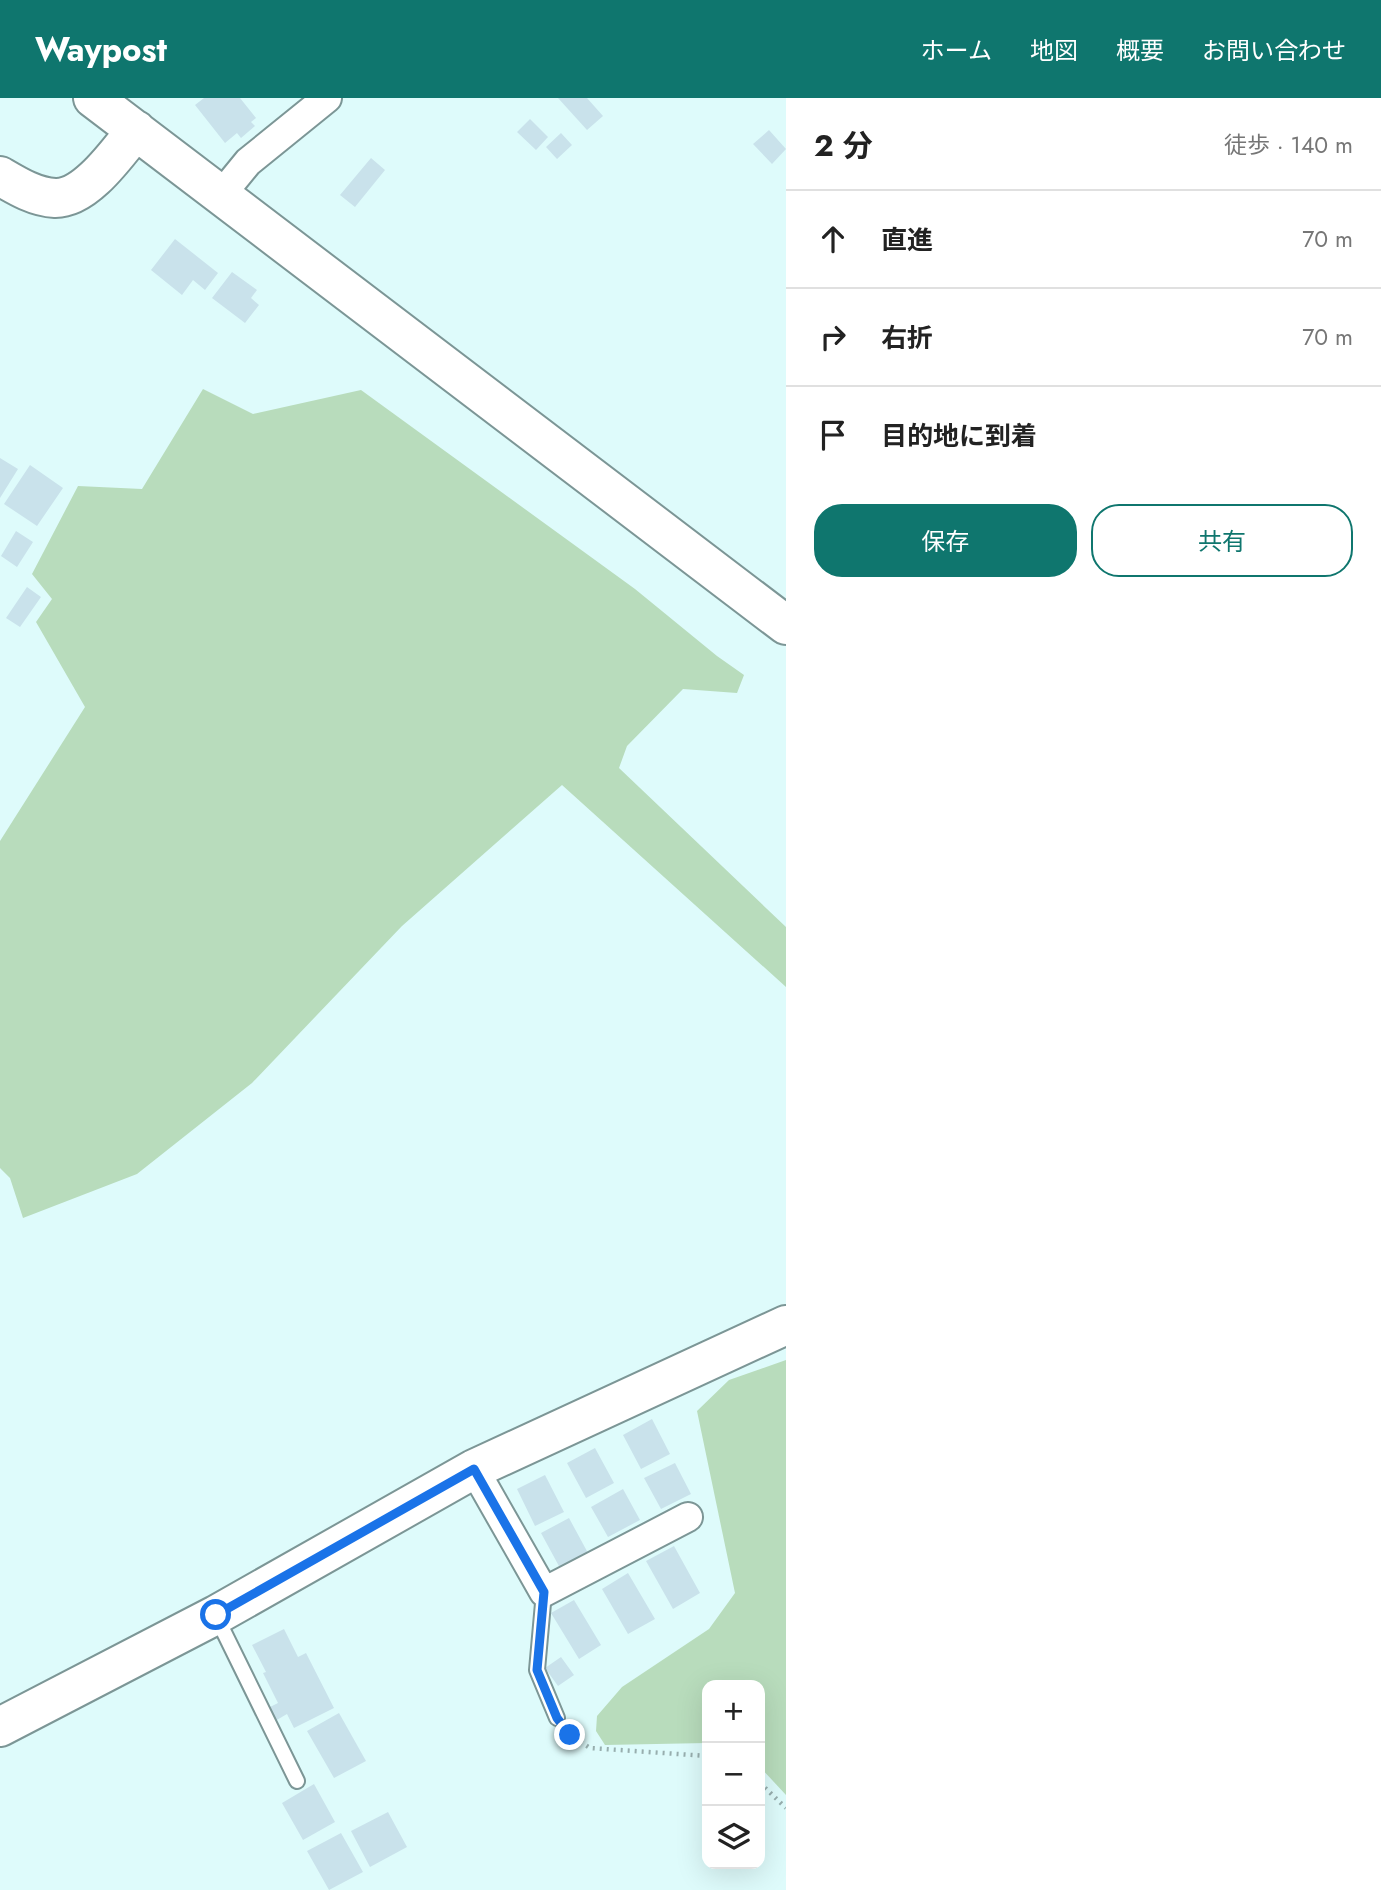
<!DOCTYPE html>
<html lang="ja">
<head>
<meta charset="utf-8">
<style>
  body { margin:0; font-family:Jost,"Noto Sans JP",sans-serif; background:#f2f2f2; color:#222 }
  .controls { position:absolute; right:21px; bottom:21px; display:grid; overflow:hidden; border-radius:14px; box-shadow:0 7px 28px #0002 }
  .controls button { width:63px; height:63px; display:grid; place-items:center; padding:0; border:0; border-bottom:2px solid #e0e0e0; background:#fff; color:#222; font:35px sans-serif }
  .stop { position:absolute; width:21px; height:21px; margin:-16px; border:5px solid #1a73e8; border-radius:50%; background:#fff }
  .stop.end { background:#1a73e8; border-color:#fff; box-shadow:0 2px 7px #0008 }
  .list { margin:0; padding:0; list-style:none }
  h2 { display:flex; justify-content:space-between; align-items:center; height:91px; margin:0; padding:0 28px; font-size:30px }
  h2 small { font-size:23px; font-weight:400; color:#767676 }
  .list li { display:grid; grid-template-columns:46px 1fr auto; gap:21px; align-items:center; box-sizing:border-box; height:98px; padding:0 28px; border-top:2px solid #e0e0e0 }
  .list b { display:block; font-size:26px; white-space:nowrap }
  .list em { font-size:23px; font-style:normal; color:#767676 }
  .actions { display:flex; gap:14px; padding:21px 28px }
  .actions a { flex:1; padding:16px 0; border:2px solid #0f766e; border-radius:28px; text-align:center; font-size:24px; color:#0f766e }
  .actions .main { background:#0f766e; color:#fff }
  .icon { flex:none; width:38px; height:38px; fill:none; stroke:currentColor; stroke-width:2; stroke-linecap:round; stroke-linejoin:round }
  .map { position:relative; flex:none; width:786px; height:1792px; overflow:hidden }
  header { display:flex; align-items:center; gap:42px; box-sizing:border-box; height:98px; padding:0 35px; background:#0f766e; color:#fff }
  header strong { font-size:33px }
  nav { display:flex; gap:38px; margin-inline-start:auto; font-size:24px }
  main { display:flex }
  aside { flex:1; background:#fff }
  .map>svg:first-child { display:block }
  .green { fill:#b8dcbc }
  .building { fill:#c9e2eb }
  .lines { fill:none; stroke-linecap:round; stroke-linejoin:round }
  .lane-casing { stroke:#7c9696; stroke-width:18 }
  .street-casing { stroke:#7c9696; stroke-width:32 }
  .secondary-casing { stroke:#7c9696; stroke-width:42 }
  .path { stroke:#97aeae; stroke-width:4.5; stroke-dasharray:2 5; stroke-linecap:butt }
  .lane { stroke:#fff; stroke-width:14 }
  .street { stroke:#fff; stroke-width:28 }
  .secondary { stroke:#fff; stroke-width:38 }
  .route { stroke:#1a73e8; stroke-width:9 }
</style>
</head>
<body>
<header>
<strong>Waypost</strong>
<nav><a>ホーム</a><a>地図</a><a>概要</a><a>お問い合わせ</a></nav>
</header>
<main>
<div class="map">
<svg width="786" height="1792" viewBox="0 0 786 1792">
  <rect width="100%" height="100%" fill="#defbfb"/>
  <path class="green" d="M203,291L253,316L361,292L635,491L717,558L744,577L737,595L683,591L627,648L619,670L786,829V889L562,687L402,828L252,985L137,1076L23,1120L10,1080L0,1070V743L85,609L36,524L52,501L32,476L78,388L142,391Z
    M786,1262V1697L760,1669V1587H707V1645L605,1647L596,1633L597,1618L622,1589L709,1531L735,1495L697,1313L729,1282Z"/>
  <path class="building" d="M204,0H240L256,20L251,24L255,28L241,40L237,35L225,45L195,7Z
    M558,0H587L603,18L587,32Z
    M530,21L548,39L536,52L517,34Z
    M769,32L786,51L772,66L753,46Z
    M561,35L572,47L557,61L546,49Z
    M371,60L385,72L355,109L340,97Z
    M175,141L218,175L205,192L193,182L182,197L151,172Z
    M232,174L257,192L251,200L259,207L245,225L212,200Z
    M0,360L18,371L0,400Z
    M30,367L63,390L37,428L4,406Z
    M16,433L33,444L17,469L1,458Z
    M27,489L41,499L20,529L6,520Z
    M652,1321L670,1356L641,1371L623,1337Z
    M595,1350L614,1385L586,1400L567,1365Z
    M675,1365L691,1396L661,1411L644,1380Z
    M545,1377L564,1414L535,1428L517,1391Z
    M623,1391L640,1422L608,1439L591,1409Z
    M569,1420L588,1455L560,1470L541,1435Z
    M674,1448L700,1495L673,1511L646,1463Z
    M628,1475L655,1521L628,1536L602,1491Z
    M574,1502L601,1547L579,1561L551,1515Z
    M284,1531L298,1559L306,1555L334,1610L294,1630L287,1616L275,1623L268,1610L278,1605L263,1575L266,1574L252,1547Z
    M561,1559L574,1577L558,1588L545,1570Z
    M339,1615L366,1663L334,1680L307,1633Z
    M314,1686L335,1724L303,1742L282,1705Z
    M388,1714L407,1749L370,1769L351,1733Z
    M341,1735L363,1774L329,1792L307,1753Z"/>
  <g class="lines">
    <g class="lane-casing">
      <path id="lane" d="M544,1494L537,1572L557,1620
        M216,1518L297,1683"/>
    </g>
    <g class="street-casing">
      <path id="street" d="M221,97L248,64L327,0
        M474,1371L544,1494L688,1419"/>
    </g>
    <g class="secondary-casing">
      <path id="secondary" d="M93,0L786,527
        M0,78C17,88 35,99 55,100C86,101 118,54 136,32
        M0,1629L216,1517L474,1371L786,1227"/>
    </g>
    <path class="path" d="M569,1636L590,1650L707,1658
      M760,1685L786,1710"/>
    <use href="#lane" class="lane"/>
    <use href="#street" class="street"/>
    <use href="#secondary" class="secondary"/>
  </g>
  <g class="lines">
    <path class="route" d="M216,1517L474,1371L544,1494L537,1572L557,1620L570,1637"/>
  </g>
</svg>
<div class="controls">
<button>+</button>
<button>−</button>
<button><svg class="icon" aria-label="layers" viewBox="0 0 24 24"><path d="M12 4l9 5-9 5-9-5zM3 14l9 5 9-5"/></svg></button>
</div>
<div class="stop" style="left:216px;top:1517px"></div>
<div class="stop end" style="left:570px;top:1637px"></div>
</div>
<aside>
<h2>2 分<small>徒歩 · 140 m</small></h2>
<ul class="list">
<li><svg class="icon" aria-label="ahead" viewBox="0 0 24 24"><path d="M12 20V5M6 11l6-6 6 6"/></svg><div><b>直進</b></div><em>70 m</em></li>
<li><svg class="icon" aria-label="right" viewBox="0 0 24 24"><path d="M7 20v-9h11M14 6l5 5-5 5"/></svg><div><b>右折</b></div><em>70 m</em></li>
<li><svg class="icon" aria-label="arrive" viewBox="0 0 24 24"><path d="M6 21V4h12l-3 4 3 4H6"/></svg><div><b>目的地に到着</b></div></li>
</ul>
<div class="actions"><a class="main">保存</a><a>共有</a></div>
</aside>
</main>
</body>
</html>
